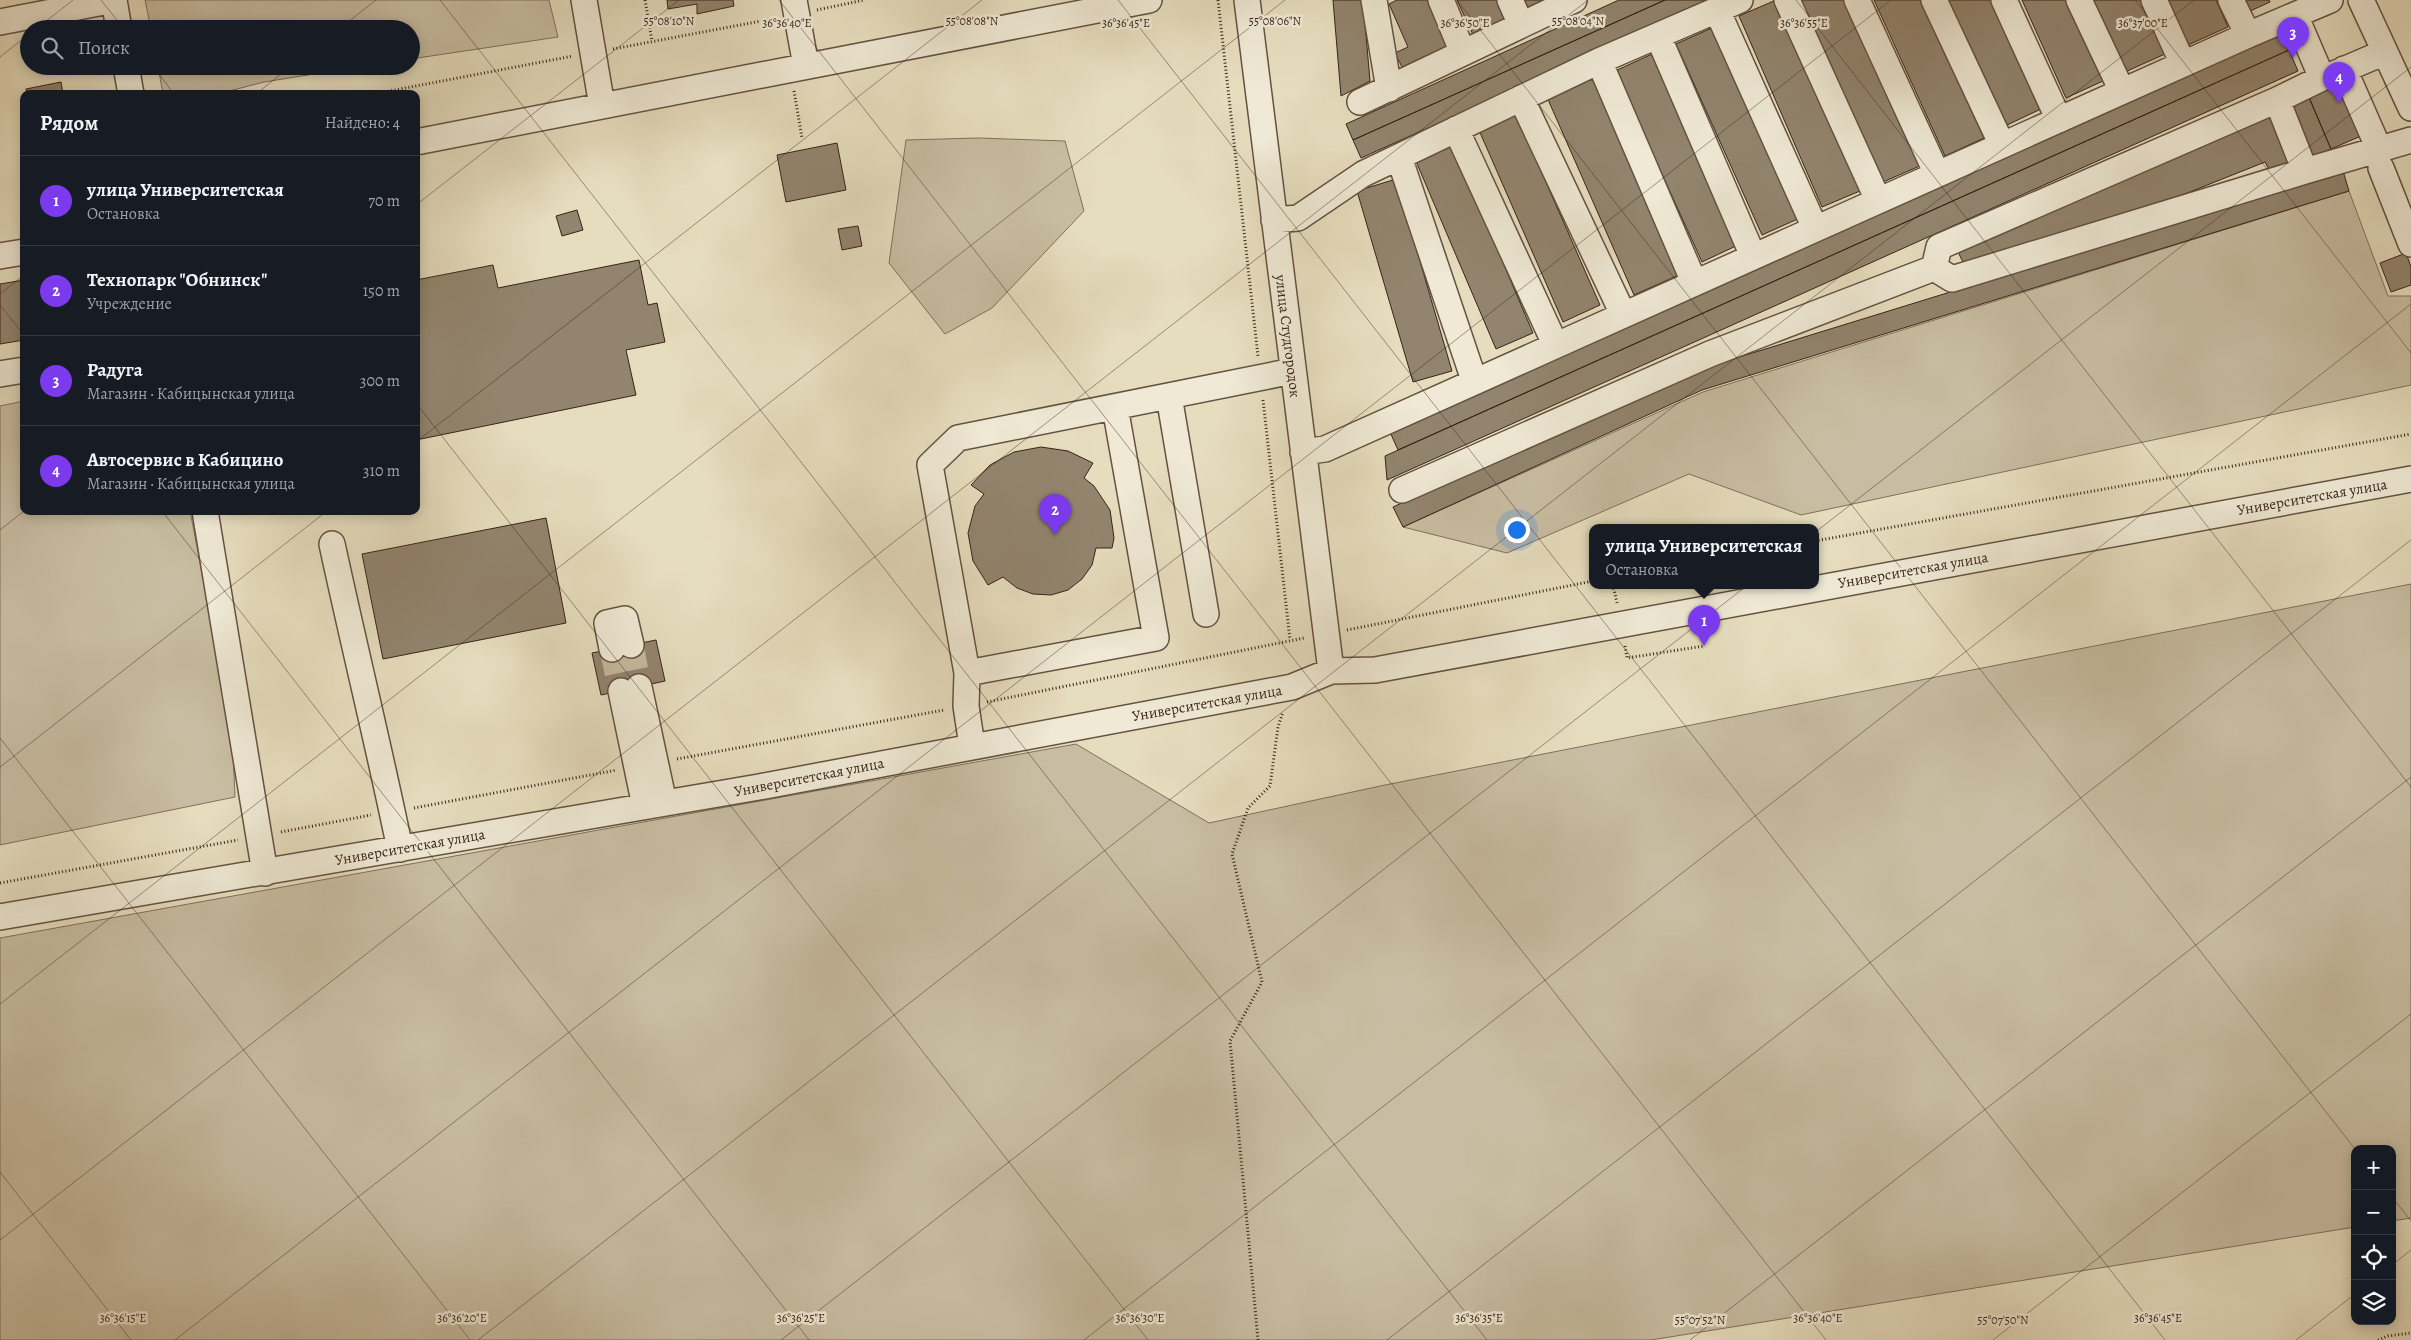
<!DOCTYPE html>
<html lang="ru">
<head>
<meta charset="utf-8">
<style>
  body { margin:0; font-family:Alegreya,serif; background:#242831; color:#f1f3f6 }
  .controls { position:absolute; right:15px; bottom:15px; display:grid; overflow:hidden; border-radius:10px; box-shadow:0 2px 12px #0003 }
  .controls button { width:45px; height:45px; display:grid; place-items:center; padding:0; border:0; border-bottom:1px solid #363941; background:#171b24; color:#f1f3f6; font:25px sans-serif }
  .you { position:absolute; left:1516px; top:529px; width:18px; height:18px; margin:-12px; border:4px solid #fff; border-radius:50%; background:#1a73e8; box-shadow:0 0 0 8px #1a73e833 }
  .badge { display:grid; place-items:center; width:32px; height:32px; border-radius:50%; background:#7c3aed; color:#fff; font-size:16px; font-weight:700 }
  .pin { position:absolute; translate:-50% -41px; filter:drop-shadow(0 1px 2px #0008) }
  .pin::after { content:''; position:absolute; top:26px; width:18px; height:15px; background:inherit; clip-path:polygon(0 0,100% 0,50% 100%) }
  .popup { position:absolute; left:1589px; top:524px; width:230px; height:65px; box-sizing:border-box; display:grid; place-content:center; border-radius:10px; background:#171b24; filter:drop-shadow(0 1px 4px #0005); font-size:16px; white-space:nowrap; color:#9ea1a6 }
  .popup b { font-size:19px; color:#f1f3f6 }
  .popup::after { content:''; position:absolute; left:50%; top:100%; margin-left:-10px; border:10px solid transparent; border-top-color:#171b24 }
  .list { margin:0; padding:0; list-style:none }
  h2 { display:flex; justify-content:space-between; align-items:center; height:65px; margin:0; padding:0 20px; font-size:21px }
  h2 small { font-size:16px; font-weight:400; color:#9ea1a6 }
  .list li { display:grid; grid-template-columns:32px 1fr auto; gap:15px; align-items:center; box-sizing:border-box; height:90px; padding:0 20px; border-top:1px solid #363941 }
  .list b { display:block; font-size:19px; white-space:nowrap }
  .list p { margin:0; font-size:16px; white-space:nowrap; color:#9ea1a6 }
  .list em { font-size:16px; font-style:normal; color:#9ea1a6 }
  .icon { flex:none; width:28px; height:28px; fill:none; stroke:currentColor; stroke-width:2; stroke-linecap:round; stroke-linejoin:round }
  .map { position:relative; flex:none; width:2411px; height:1340px; overflow:hidden }
  .search { position:absolute; background:#171b24; box-shadow:0 2px 12px #0003; left:20px; top:20px; width:400px; height:55px; display:flex; align-items:center; gap:12px; box-sizing:border-box; padding:0 18px; border-radius:28px; color:#9ea1a6; font-size:19px }
  .panel { position:absolute; background:#171b24; box-shadow:0 2px 12px #0003; left:20px; top:90px; width:400px; height:425px; border-radius:10px }
  .map>svg:first-child { display:block }
  .green { fill:#c8bda2; stroke:#80705d }
  .building { fill:#92846e; stroke:#382318 }
  .lines { fill:none; stroke-linecap:round; stroke-linejoin:round }
  .minor-tunnel { stroke:#c3b89d; stroke-width:25; stroke-dasharray:25 12; stroke-linecap:butt }
  .minor-casing { stroke:#645242; stroke-width:28 }
  .path { stroke:#382318; stroke-width:3; stroke-dasharray:1 2.5; stroke-linecap:butt }
  .minor { stroke:#efe9d5; stroke-width:25 }
  .ticks { fill:none; stroke:#382318; stroke-width:1; stroke-opacity:0.45 }
  .labels { text-anchor:middle; stroke-width:5; stroke-linejoin:round; paint-order:stroke }
  .street-label { font-size:15px; fill:#382318; stroke:#efe9d5 }
  .ticks-label { font-size:12px; text-anchor:middle; fill:#382318; stroke:#efe9d5; stroke-width:5; stroke-linejoin:round; paint-order:stroke }
</style>
</head>
<body>
<div class="map">
<svg width="2411" height="1340" viewBox="0 0 2411 1340">
  <rect width="100%" height="100%" fill="#e6ddbe"/>
  <filter id="stains"><feTurbulence type="fractalNoise" baseFrequency=".004" numOctaves="4"/><feColorMatrix values="0 0 0 0 .2 0 0 0 0 .09 0 0 0 0 .02 0 0 0 .5 -.17"/></filter>
  <radialGradient id="worn" r=".72"><stop offset=".6" stop-color="#630" stop-opacity="0"/><stop offset="1" stop-color="#630" stop-opacity=".3"/></radialGradient>
  <path class="green" d="M145,0H549L558,37L411,59V29H151Z
    M158,66H364L264,82L218,94H163Z
    M978,138L1065,141L1084,211L992,308L945,334L889,263L906,140Z
    M2349,191L2388,296H2411V385L1801,515L1689,474L1507,553L1403,527L1703,392Z
    M24,401V511H190L232,728L235,797L0,845V406Z
    M2411,584V1218L2392,1221V1149H2355V1227L1651,1340H0V938L1076,744L1209,823L1385,785Z"/>
  <path class="building" d="M667,0H733L734,6L697,14V4L668,9Z
    M1333,0H1363L1370,81L1341,96Z
    M1397,0H1433L1453,44L1402,67L1395,53L1408,47L1389,4Z
    M1457,0H1503L1512,20L1474,37Z
    M1523,0H1556L1528,12Z
    M1619,0H1665L1353,140L1346,124Z
    M1665,0H1713L1361,158L1353,140Z
    M1776,0L1860,191L1822,207L1739,16Z
    M1801,0H1847L1922,165L1883,182Z
    M1874,0H1922L1984,138L1945,156Z
    M1948,0H1994L2043,108L2005,126Z
    M2022,0H2067L2103,81L2066,98Z
    M2093,0H2141L2165,54L2125,72Z
    M2167,0H2216L2228,27L2188,45Z
    M2243,0H2269L2270,2L2248,12Z
    M1714,27L1800,218L1762,235L1676,44Z
    M2281,32L2289,50L1398,450L1390,432Z
    M2289,50L2298,71L1387,480L1385,456Z
    M1652,54L1738,245L1702,262L1615,71Z
    M1594,74L1681,274L1634,295L1546,95Z
    M61,82L63,94H27L26,89Z
    M2337,82L2361,136L2331,149L2308,95Z
    M2308,95L2331,149L2312,157L2289,104Z
    M1515,112L1600,305L1563,322L1478,128Z
    M2269,114L2290,164L2270,171L2265,162L2142,211L1965,266L1956,248Z
    M837,143L846,190L786,202L777,155Z
    M1452,143L1533,333L1496,349L1415,159Z
    M2343,171L2349,191L1702,390L1403,527L1393,507L1694,371Z
    M1396,179L1452,371L1413,382L1357,191Z
    M577,210L583,230L562,236L556,216Z
    M858,226L862,246L842,250L838,229Z
    M2406,253L2411,267V285L2391,292L2380,263Z
    M639,260L648,305L657,303L665,342L626,350L636,395L416,440V280L493,265L498,288Z
    M24,280V340L0,344V284Z
    M1041,447L1068,451L1093,463L1084,478L1094,486L1110,510L1114,538L1112,548H1096L1092,565L1082,579L1068,590L1051,595L1033,594L1017,588L1003,577L988,585L973,561L968,533L975,506L984,494L971,485L990,465L1014,452Z
    M546,518L566,623L383,659L362,554Z
    M656,640L665,681L601,695L592,653Z"/>
  <g class="lines">
    <path class="minor-tunnel" d="M631,645L639,687
      M612,649L621,691"/>
    <g class="minor-casing">
      <path id="minor" d="M114,0L119,29
        M584,0L602,106
        M794,0L806,66
        M1247,0L1331,671
        M1374,0L1389,89
        M1441,0L1463,53
        M1510,0L1521,25
        M1787,0L1878,200
        M1857,0L1937,174
        M1934,0L2002,145
        M2004,0L2059,120
        M2079,0L2122,91
        M2154,0L2183,64
        M2231,0L2248,35L2330,0
        M2361,0L2411,108
        M1717,10L1815,228
        M2295,15L2322,78L2277,100L2305,171L2411,140
        M0,22L114,0
        M1658,36L1753,256
        M1599,61L1694,282
        M126,66L131,94
        M2344,69L2379,149
        M2329,76L2385,52
        M1521,98L1623,314
        M2277,100L1939,247L1934,268L1952,279L2305,171
        M1360,102L1574,0
        M1456,129L1555,344
        M416,142L1149,0
        M1399,157L1474,380
        M2381,168L2411,244
        M1274,220L1298,218L1363,174L1599,61L1740,0
        M0,256L24,252
        M0,374L24,370
        M1169,396L1206,614
        M1115,407L1156,638L967,673L930,465L958,438L1293,371
        M1303,452L1325,449L2248,35
        M1402,490L1710,354L1934,268
        M205,511L265,873
        M332,544C354,646 379,747 400,849
        M612,649L607,623L625,619L631,645
        M967,673L966,706L972,746
        M639,687L664,803
        M621,691L645,806
        M0,917L759,787L1292,687L1331,671L1375,670L2411,479"/>
    </g>
    <path class="path" d="M645,0L652,41
      M1218,0L1258,356
      M817,10L864,0
      M613,49L777,18
      M794,91L802,138
      M374,94L573,56
      M1263,400L1290,640
      M1815,541L2411,434
      M1613,585L1617,603
      M1347,630L1593,581
      M1625,646L1627,658L1704,646
      M987,702L1304,638
      M677,759L944,710
      M414,808L617,770
      M281,832L371,815
      M0,883L238,840
      M1258,1340L1230,1041L1262,982L1232,854L1248,808L1270,786L1278,727L1283,712
      M2378,1340L2388,1336L2411,1333"/>
    <use href="#minor" class="minor"/>
  </g>
  <path class="ticks" d="M101,0L124,29M440,0L1487,1340M779,0L1826,1340M1118,0L2165,1340M1457,0L2355,1149M1796,0L2411,787M2135,0L2411,353M36,29L73,0M339,29L376,0M0,57L29,34M153,66L174,94M256,94L291,66M416,205L679,0M0,294L24,275M0,305L24,335M416,403L1148,1340M416,442L982,0M162,511L809,1340M0,530L24,511M0,738L470,1340M0,767L327,511M0,1004L1285,0M0,1172L131,1340M2392,1197L2411,1221M0,1240L1588,0M2392,1265L2411,1250M175,1340L1891,0M478,1340L2194,0M781,1340L2411,67M1084,1340L2411,304M1387,1340L2411,540M1690,1340L2411,777M1993,1340L2411,1014M2296,1340L2355,1294"/>
  <g class="labels">
    <g class="street-label">
      <text transform="translate(1288 336) rotate(83)" y="5">улица Студгородок</text>
      <text transform="translate(2312 497) rotate(-10)" y="5">Университетская улица</text>
      <text transform="translate(1913 570) rotate(-10)" y="5">Университетская улица</text>
      <text transform="translate(1207 703) rotate(-10)" y="5">Университетская улица</text>
      <text transform="translate(809 777) rotate(-11)" y="5">Университетская улица</text>
      <text transform="translate(410 847) rotate(-10)" y="5">Университетская улица</text>
    </g>
  </g>
  <g class="ticks-label">
    <text x="669" y="25">55°08'10"N</text>
    <text x="972" y="25">55°08'08"N</text>
    <text x="1275" y="25">55°08'06"N</text>
    <text x="1578" y="25">55°08'04"N</text>
    <text x="787" y="27">36°36'40"E</text>
    <text x="1126" y="27">36°36'45"E</text>
    <text x="1465" y="27">36°36'50"E</text>
    <text x="1804" y="27">36°36'55"E</text>
    <text x="2143" y="27">36°37'00"E</text>
    <text x="123" y="1322">36°36'15"E</text>
    <text x="462" y="1322">36°36'20"E</text>
    <text x="801" y="1322">36°36'25"E</text>
    <text x="1140" y="1322">36°36'30"E</text>
    <text x="1479" y="1322">36°36'35"E</text>
    <text x="1818" y="1322">36°36'40"E</text>
    <text x="2158" y="1322">36°36'45"E</text>
    <text x="1700" y="1324">55°07'52"N</text>
    <text x="2003" y="1324">55°07'50"N</text>
  </g>
  <rect width="100%" height="100%" filter="url(#stains)"/>
  <rect width="100%" height="100%" fill="url(#worn)"/>
</svg>
<div class="controls">
<button>+</button>
<button>−</button>
<button><svg class="icon" aria-label="locate" viewBox="0 0 24 24"><circle cx="12" cy="12" r="6"/><path d="M12 2v4M12 18v4M2 12h4M18 12h4"/></svg></button>
<button><svg class="icon" aria-label="layers" viewBox="0 0 24 24"><path d="M12 4l9 5-9 5-9-5zM3 14l9 5 9-5"/></svg></button>
</div>
<div class="you"></div>
<div class="pin badge" style="left:1704px;top:646px">1</div>
<div class="popup"><b>улица Университетская</b>Остановка</div>
<div class="pin badge" style="left:1055px;top:535px">2</div>
<div class="pin badge" style="left:2293px;top:58px">3</div>
<div class="pin badge" style="left:2339px;top:103px">4</div>
<div class="search"><svg class="icon" aria-label="search" viewBox="0 0 24 24"><circle cx="10" cy="10" r="6"/><path d="M15 15l6 6"/></svg>Поиск</div>
<section class="panel">
<h2>Рядом<small>Найдено: 4</small></h2>
<ul class="list">
<li><span class="badge">1</span><div><b>улица Университетская</b><p>Остановка</p></div><em>70 m</em></li>
<li><span class="badge">2</span><div><b>Технопарк &quot;Обнинск&quot;</b><p>Учреждение</p></div><em>150 m</em></li>
<li><span class="badge">3</span><div><b>Радуга</b><p>Магазин · Кабицынская улица</p></div><em>300 m</em></li>
<li><span class="badge">4</span><div><b>Автосервис в Кабицино</b><p>Магазин · Кабицынская улица</p></div><em>310 m</em></li>
</ul>
</section>
</div>
</body>
</html>
